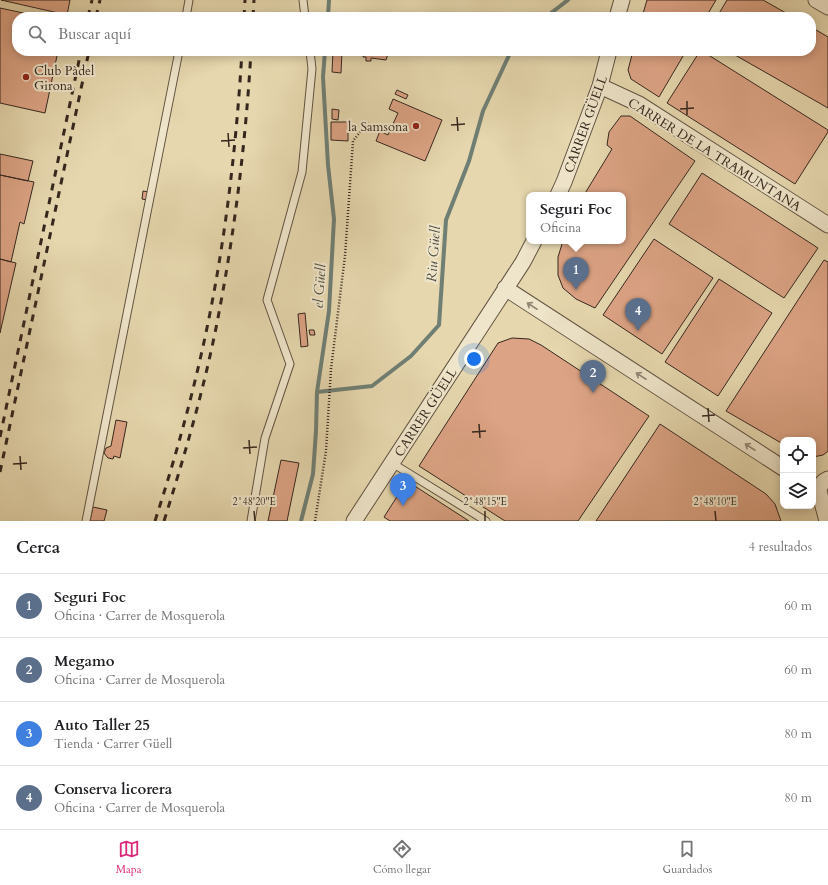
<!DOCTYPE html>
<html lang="es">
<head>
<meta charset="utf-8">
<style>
  body { margin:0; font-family:Cardo,serif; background:#f6f6f6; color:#202124 }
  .controls { position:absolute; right:12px; bottom:12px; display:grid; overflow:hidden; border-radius:8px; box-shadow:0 2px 10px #0003 }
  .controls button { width:36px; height:36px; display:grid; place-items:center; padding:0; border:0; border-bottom:1px solid #e0e0e0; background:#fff; color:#202124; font:20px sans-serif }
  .you { position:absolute; left:474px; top:359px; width:14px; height:14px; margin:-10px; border:3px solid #fff; border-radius:50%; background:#1a73e8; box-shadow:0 0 0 6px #1a73e833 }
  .badge { display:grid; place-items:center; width:26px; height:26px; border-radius:50%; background:#db2777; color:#fff; font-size:13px; font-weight:700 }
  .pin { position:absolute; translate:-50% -33px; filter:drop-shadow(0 1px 2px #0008) }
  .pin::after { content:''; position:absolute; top:21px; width:14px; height:12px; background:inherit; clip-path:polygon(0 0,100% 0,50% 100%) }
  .popup { position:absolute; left:526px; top:192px; width:100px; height:52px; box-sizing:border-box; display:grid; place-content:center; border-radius:8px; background:#fff; filter:drop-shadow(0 1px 3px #0005); font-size:13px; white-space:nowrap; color:#757577 }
  .popup b { font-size:15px; color:#202124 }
  .popup::after { content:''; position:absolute; left:50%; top:100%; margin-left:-8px; border:8px solid transparent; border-top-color:#fff }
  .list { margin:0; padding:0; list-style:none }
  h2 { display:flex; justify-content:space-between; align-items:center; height:52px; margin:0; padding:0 16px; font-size:17px }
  h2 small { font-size:13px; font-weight:400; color:#757577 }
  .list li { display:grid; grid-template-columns:26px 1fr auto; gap:12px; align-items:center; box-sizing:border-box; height:64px; padding:0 16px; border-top:1px solid #e0e0e0 }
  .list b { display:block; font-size:15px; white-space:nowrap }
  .list p { margin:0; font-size:13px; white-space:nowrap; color:#757577 }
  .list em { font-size:13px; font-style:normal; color:#757577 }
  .icon { flex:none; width:22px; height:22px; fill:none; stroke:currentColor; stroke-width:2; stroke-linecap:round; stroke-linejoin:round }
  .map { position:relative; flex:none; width:828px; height:521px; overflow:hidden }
  .search { position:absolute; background:#fff; box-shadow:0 2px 10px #0003; left:12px; right:12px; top:12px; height:44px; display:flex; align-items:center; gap:10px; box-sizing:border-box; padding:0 14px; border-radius:16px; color:#757577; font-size:15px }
  .sheet { height:308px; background:#fff }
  nav { display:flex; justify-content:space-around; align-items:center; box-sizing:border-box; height:56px; border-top:1px solid #e0e0e0; background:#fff; font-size:11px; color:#757577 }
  nav a { display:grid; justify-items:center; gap:2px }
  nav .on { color:#db2777 }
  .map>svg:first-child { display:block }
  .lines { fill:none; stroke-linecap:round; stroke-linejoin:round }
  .stream { stroke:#6f7f74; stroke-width:4 }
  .building { fill:#dca384; stroke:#35271e }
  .lane-casing { stroke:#615342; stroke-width:9 }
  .street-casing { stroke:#615342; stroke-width:17 }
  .path { stroke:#35271e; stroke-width:2.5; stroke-dasharray:1 2; stroke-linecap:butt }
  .lane { stroke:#efe5ca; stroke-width:7 }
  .street { stroke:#efe5ca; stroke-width:15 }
  .rail { stroke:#35271e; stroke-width:3; stroke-dasharray:7 7; stroke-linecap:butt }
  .oneway { stroke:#928674 }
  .ticks { fill:none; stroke:#35271e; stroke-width:1.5 }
  .poi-dot { fill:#8f2418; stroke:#efe5ca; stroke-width:1.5 }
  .labels { text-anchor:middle; stroke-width:4; stroke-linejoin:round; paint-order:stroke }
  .poi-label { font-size:13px; fill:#35271e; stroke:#efe5ca; text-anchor:start }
  .street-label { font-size:13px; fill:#35271e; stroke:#efe5ca }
  .water-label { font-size:14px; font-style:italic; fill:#4d4c42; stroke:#efe5ca }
  .ticks-label { font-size:10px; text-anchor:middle; fill:#35271e; stroke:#efe5ca; stroke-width:4; stroke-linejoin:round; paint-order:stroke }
</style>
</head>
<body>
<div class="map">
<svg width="828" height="521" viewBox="0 0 828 521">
  <rect width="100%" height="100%" fill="#e6d7ae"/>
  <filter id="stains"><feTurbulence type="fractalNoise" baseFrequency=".005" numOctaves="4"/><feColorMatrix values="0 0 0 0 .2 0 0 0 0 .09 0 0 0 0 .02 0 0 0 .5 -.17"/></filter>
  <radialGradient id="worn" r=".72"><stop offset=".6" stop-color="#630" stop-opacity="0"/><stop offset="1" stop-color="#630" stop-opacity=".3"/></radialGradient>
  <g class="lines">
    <path class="stream" d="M328,17L329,0
      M546,17L568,0
      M317,392L372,386L411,356L439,325L446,220L469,161L483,111L511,51
      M301,521L313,474L316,431L317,392L329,311L334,219L328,165L323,77L325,51"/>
  </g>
  <path class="building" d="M1,0H70L67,15Z
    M647,0H716L706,17H642Z
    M727,0H763L793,17H717Z
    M0,8L42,17H17V51H58L45,113L0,103Z
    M811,27L828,37V108L728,51H811Z
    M333,51H342L341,73L332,72Z
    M364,51H389L386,60L371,58V61H366V57H363Z
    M633,51H686L659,97L631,79L628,70Z
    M700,51H702L828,130V132L795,184L667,103Z
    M397,90L408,95L406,99L395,94Z
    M393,99L442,120L425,161L376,141L380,131L388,135L398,113L389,109Z
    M332,109L339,110L338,120L332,119Z
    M621,116H630L695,161L595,308L576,299L563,288L558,275V257L563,241H623V195H584L612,149L607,145L609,132Z
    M331,122H348V141L331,140Z
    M0,154L33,161L28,181L0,175Z
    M702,173L818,248L784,298L669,224Z
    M0,175L34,182L24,224L20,222L11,262L0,259Z
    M143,191L149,192L147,200L142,199Z
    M654,239L713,278L662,354L603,315Z
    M0,259L16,263L0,333Z
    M824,260L828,262V451L823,455L813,457V440H783V444L726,411Z
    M719,279L772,313L718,396L665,362Z
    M305,313L308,346L301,347L298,314Z
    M309,330H314L315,335H310Z
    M512,338L529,339L541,345L649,416L578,521H505L419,466L498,343Z
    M116,420L127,422L120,458L114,456L113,459L108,458L104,453L106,448L111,446Z
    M660,424L766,494L775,504L781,521H596Z
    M281,460L299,463L287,521H268Z
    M407,481L469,521H390L384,517Z
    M93,507L107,510L104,521H90Z"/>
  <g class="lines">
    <g class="lane-casing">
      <path id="lane" d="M303,0L305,17
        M186,17L189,0
        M392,463L486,521
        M86,521L179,51
        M251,521L265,438L290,364L267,300L302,172L312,69L310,51"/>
    </g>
    <g class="street-casing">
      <path id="street" d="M816,0L828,7
        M617,17L622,0
        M600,86L639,104L828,225
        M558,195L564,182L600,86L609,51
        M505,288L783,468
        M354,521L523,262L534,241
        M827,521L819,491C820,485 823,481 828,479"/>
    </g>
    <path class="path" d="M315,521L326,451L331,369L345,256L353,141L368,122"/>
    <use href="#lane" class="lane"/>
    <use href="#street" class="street"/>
    <path class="rail" d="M88,17L92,0
      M96,17L100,0
      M244,17L245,0
      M253,17L254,0
      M0,437L81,51
      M0,472L89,51
      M155,521C173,465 189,409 202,351C224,253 236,152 242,51
      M164,521C186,451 207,379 220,307C236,222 246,137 251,51"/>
  </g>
  <defs><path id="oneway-shaft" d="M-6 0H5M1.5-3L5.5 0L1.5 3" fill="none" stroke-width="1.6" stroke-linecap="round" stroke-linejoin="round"/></defs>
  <g class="oneway">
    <use href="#oneway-shaft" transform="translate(532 306) rotate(-147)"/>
    <use href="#oneway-shaft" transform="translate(641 376) rotate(-147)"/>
    <use href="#oneway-shaft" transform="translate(750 447) rotate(-147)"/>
  </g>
  <path class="ticks" d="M687,101V115M680,109L694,108M457,117L458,131M451,125L465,124M228,133L229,147M221,141L235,140M708,408L709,422M702,416L715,415M479,424L480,438M472,432L486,431M249,440L250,454M243,448L257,447M20,456L21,470M13,464L27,463M254,511L255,521M485,511V521M715,511L716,521"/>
  <g class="poi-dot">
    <circle cx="26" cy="77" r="4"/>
    <circle cx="416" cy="126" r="4"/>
  </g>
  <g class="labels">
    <g class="poi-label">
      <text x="34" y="75">Club Pàdel<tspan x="34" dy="15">Girona</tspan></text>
      <text x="408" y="131" text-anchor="end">la Samsona</text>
    </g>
    <g class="street-label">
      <text transform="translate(585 124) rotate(-70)" y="5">CARRER GÜELL</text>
      <text transform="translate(715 154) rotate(32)" y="5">CARRER DE LA TRAMUNTANA</text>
      <text transform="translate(425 412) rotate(-57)" y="5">CARRER GÜELL</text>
    </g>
    <g class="water-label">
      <text transform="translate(433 254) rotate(-86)" y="5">Riu Güell</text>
      <text transform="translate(319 286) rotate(-86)" y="5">el Güell</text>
    </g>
  </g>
  <g class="ticks-label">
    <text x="254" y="505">2°48'20"E</text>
    <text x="485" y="505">2°48'15"E</text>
    <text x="715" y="505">2°48'10"E</text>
  </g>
  <rect width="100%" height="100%" filter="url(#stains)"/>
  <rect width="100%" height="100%" fill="url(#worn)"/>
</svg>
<div class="controls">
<button><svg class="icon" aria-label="locate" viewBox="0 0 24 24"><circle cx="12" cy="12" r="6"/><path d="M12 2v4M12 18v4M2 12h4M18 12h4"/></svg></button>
<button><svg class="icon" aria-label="layers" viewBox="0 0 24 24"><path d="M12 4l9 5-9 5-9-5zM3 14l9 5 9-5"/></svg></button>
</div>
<div class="you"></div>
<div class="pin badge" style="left:576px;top:290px;background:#5c6f8a">1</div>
<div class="popup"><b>Seguri Foc</b>Oficina</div>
<div class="pin badge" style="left:593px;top:393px;background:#5c6f8a">2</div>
<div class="pin badge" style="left:403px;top:506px;background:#3f7fe0">3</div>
<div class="pin badge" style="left:638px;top:331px;background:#5c6f8a">4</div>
<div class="search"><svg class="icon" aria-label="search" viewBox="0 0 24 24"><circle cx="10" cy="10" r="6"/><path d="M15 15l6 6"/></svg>Buscar aquí</div>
</div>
<section class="sheet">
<h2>Cerca<small>4 resultados</small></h2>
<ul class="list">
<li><span class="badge" style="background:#5c6f8a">1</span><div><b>Seguri Foc</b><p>Oficina · Carrer de Mosquerola</p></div><em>60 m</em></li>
<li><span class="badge" style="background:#5c6f8a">2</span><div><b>Megamo</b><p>Oficina · Carrer de Mosquerola</p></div><em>60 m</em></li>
<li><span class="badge" style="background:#3f7fe0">3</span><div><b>Auto Taller 25</b><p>Tienda · Carrer Güell</p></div><em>80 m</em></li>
<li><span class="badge" style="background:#5c6f8a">4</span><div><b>Conserva licorera</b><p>Oficina · Carrer de Mosquerola</p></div><em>80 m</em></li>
</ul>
</section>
<nav>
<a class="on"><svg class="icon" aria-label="map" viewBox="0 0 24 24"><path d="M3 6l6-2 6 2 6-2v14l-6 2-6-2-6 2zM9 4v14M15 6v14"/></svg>Mapa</a>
<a><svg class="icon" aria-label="directions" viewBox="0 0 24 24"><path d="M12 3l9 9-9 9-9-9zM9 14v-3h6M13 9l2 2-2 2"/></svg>Cómo llegar</a>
<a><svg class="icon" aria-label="saved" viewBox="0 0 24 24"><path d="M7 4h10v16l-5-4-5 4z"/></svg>Guardados</a>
</nav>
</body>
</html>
